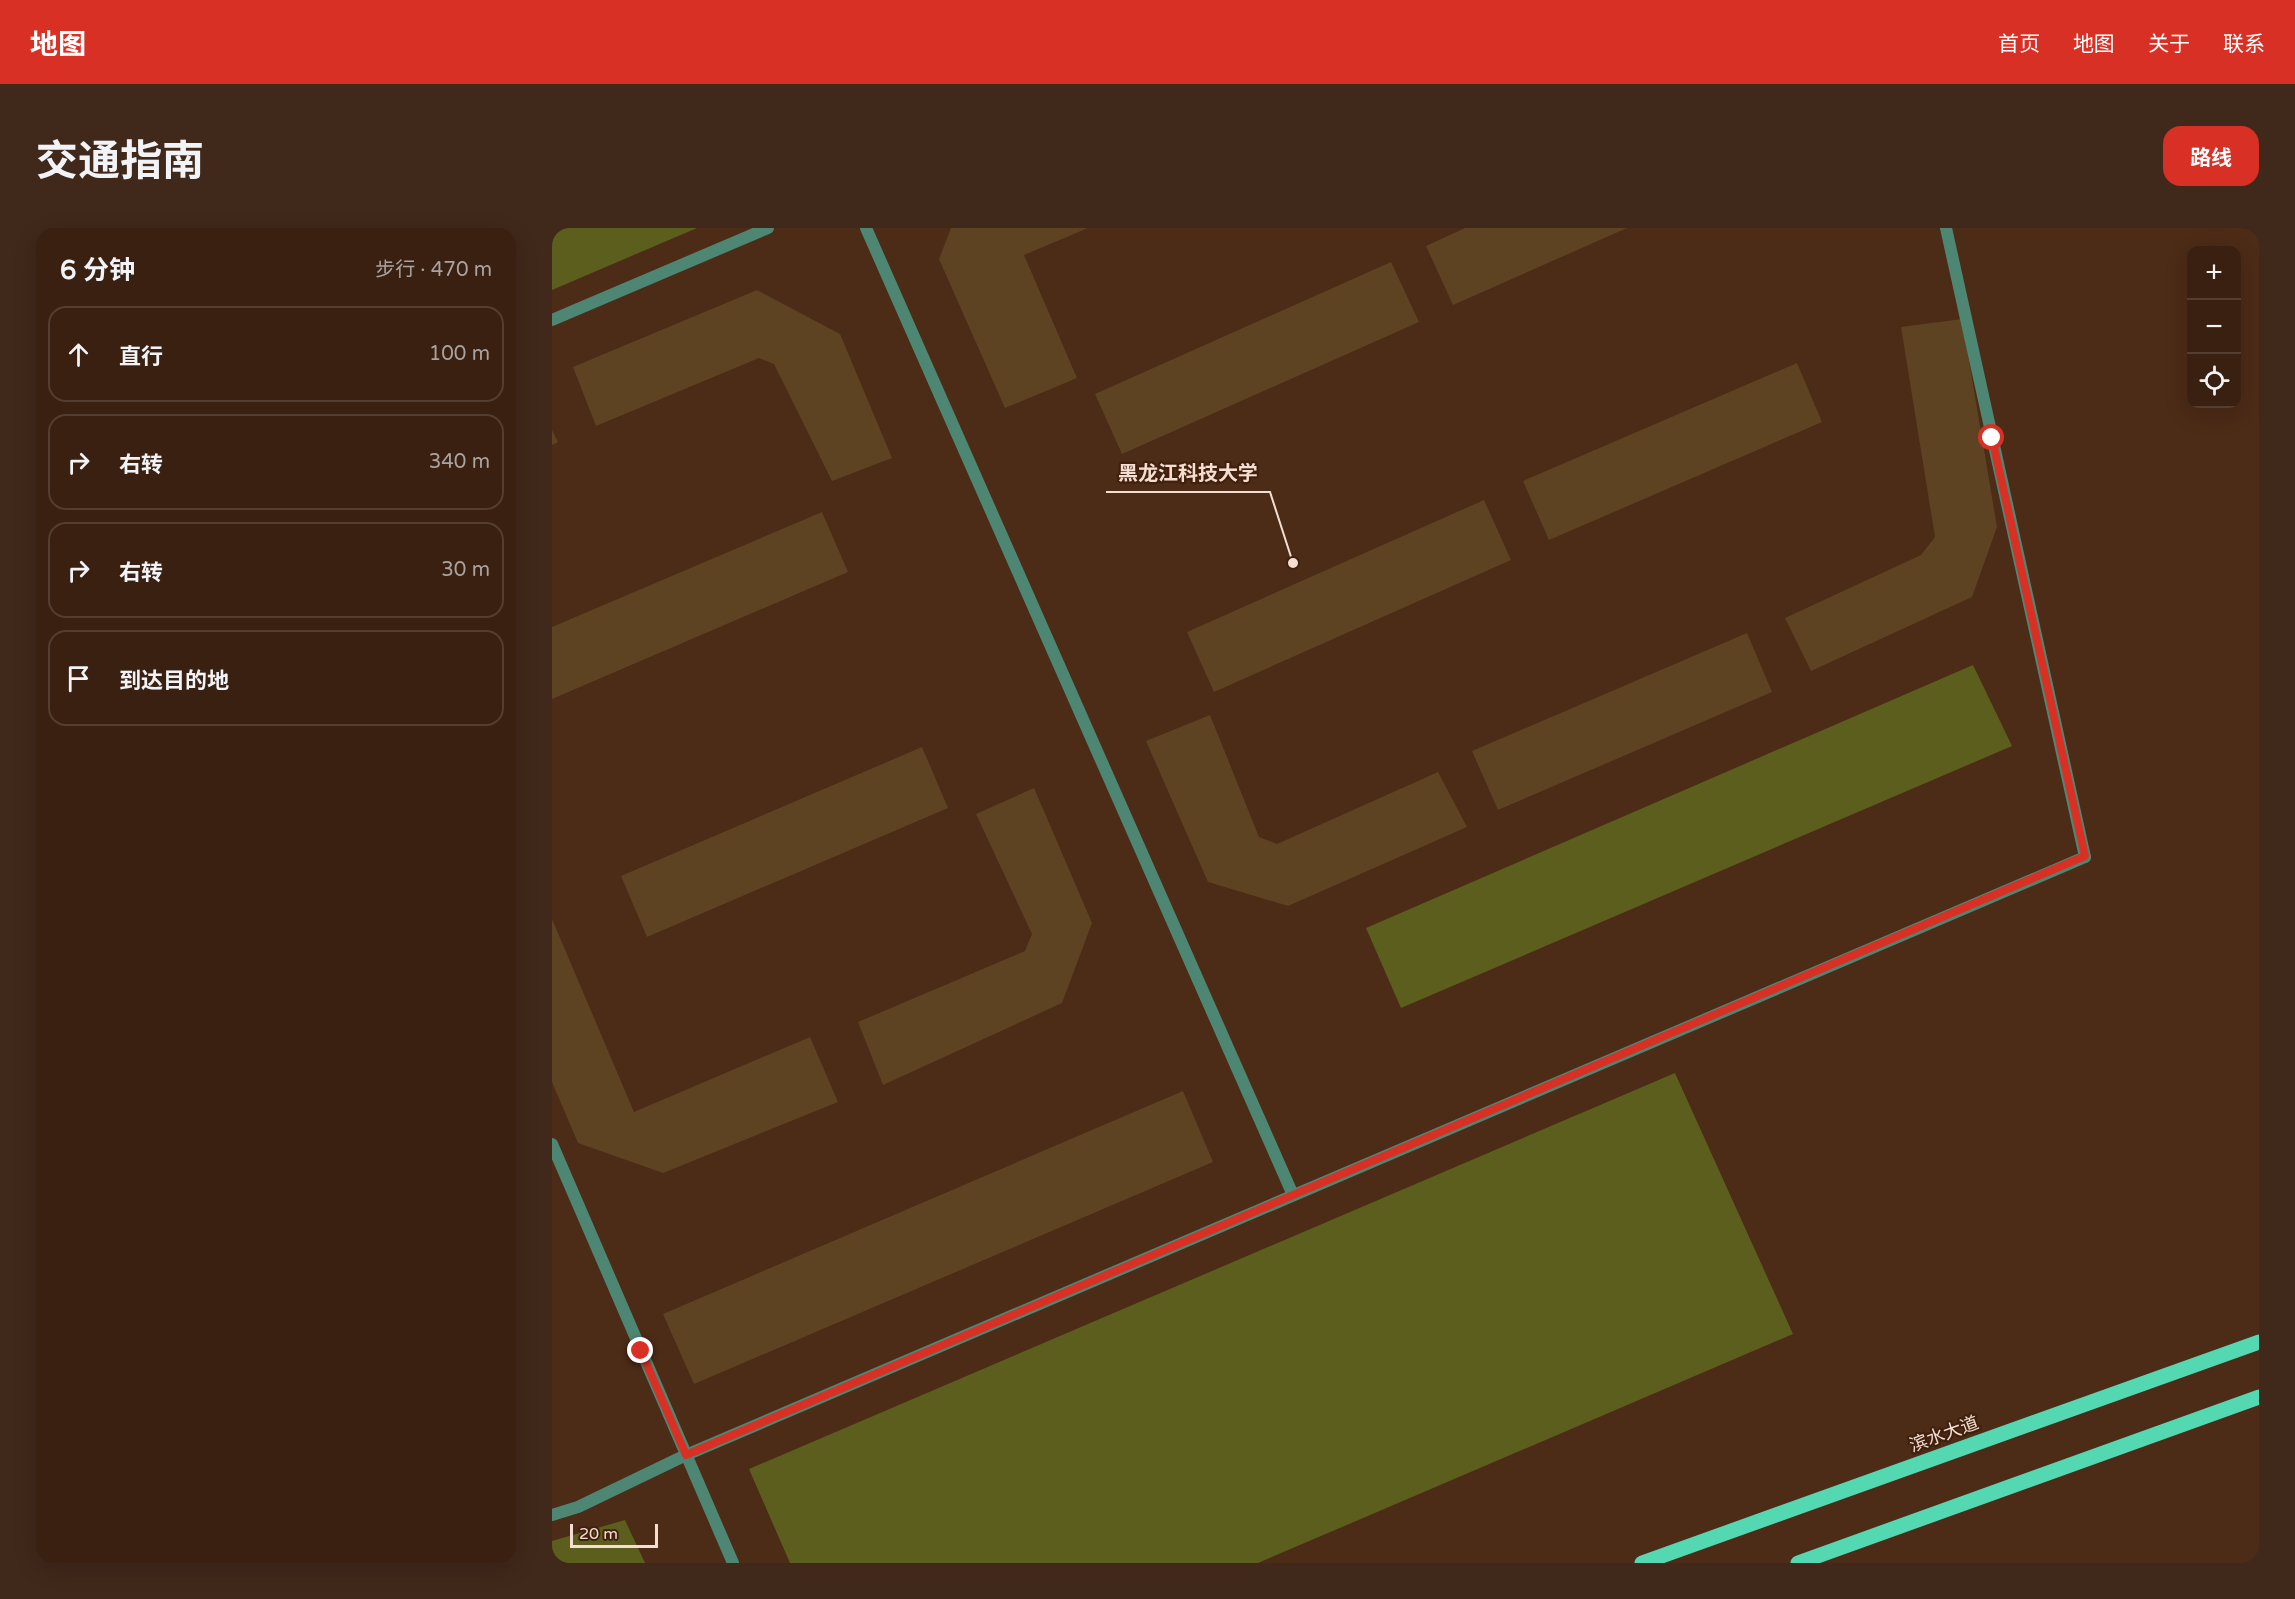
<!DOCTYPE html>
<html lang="zh">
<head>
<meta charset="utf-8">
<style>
  body { margin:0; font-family:"Varela Round","Noto Sans SC",sans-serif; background:#40281a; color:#f1f3f6 }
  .controls { position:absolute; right:18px; top:18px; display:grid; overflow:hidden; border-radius:12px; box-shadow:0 6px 24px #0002 }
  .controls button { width:54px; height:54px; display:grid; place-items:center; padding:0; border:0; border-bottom:2px solid #533e31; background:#392011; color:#f1f3f6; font:30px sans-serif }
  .scale { position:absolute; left:18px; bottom:15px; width:88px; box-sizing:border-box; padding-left:6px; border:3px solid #f4ded2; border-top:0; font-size:16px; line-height:21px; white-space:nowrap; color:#f4ded2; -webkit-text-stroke:4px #41210d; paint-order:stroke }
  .stop { position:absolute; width:18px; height:18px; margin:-14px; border:4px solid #d93025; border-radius:50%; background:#fff }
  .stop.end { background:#d93025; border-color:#fff; box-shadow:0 2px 6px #0008 }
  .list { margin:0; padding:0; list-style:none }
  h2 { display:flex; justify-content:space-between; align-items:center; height:78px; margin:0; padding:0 24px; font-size:26px }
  h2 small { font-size:20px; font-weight:400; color:#aba39f }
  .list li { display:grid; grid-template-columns:39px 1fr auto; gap:18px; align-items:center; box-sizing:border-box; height:96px; margin:0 12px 12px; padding:0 12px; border:2px solid #533e31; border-radius:18px }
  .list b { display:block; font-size:22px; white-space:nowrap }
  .list em { font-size:20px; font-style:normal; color:#aba39f }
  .icon { flex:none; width:33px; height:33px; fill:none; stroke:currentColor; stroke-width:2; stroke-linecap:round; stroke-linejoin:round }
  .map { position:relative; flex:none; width:1707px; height:1335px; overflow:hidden; border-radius:18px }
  header { display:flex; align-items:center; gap:36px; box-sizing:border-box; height:84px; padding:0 30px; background:#d93025; color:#fff }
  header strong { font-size:28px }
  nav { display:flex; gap:33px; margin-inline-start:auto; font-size:21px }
  .intro { display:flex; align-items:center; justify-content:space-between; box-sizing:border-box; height:144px; padding:0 36px }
  h1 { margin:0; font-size:42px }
  .button { padding:15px 27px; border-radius:18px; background:#d93025; color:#fff; font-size:21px; font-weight:700 }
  main { display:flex; gap:36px; padding:0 36px }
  aside { flex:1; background:#392011; border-radius:18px; box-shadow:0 6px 24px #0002 }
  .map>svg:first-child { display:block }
  .green { fill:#5c5e1e }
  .building { fill:#5d4322 }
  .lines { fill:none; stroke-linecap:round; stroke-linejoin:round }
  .service { stroke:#4d8774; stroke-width:12 }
  .minor { stroke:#4d8774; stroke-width:12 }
  .primary { stroke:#54d8b2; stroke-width:15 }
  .route { stroke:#d93025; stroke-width:8 }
  .labels { text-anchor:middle; stroke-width:4.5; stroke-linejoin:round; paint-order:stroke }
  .street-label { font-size:18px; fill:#f4ded2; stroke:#41210d }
  .leader { fill:none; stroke:#f4ded2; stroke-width:2 }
  .callout-dot { fill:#f4ded2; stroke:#41210d; stroke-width:2 }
  .callout-label { font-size:20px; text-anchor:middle; font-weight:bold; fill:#f4ded2; stroke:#41210d; stroke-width:4.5; stroke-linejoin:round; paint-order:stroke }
</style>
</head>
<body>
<header>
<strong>地图</strong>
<nav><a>首页</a><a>地图</a><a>关于</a><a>联系</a></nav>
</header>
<div class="intro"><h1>交通指南</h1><a class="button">路线</a></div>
<main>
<aside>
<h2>6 分钟<small>步行 · 470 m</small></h2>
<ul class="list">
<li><svg class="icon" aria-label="ahead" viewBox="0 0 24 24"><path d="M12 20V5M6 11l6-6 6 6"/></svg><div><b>直行</b></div><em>100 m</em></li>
<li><svg class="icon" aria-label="right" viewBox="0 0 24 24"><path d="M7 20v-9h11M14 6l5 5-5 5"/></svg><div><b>右转</b></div><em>340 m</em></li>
<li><svg class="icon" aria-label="right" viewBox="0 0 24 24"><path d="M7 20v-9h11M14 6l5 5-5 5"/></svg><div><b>右转</b></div><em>30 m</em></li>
<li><svg class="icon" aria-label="arrive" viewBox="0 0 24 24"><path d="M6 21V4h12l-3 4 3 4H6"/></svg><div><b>到达目的地</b></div></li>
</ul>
</aside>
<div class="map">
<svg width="1707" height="1335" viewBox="0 0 1707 1335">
  <rect width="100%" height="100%" fill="#4c2b17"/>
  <path class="green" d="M0,0H145L0,62Z
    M1421,437L1460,518L849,780L814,700Z
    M1123,845L1241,1106L706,1335H238L197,1241Z
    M73,1292L93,1335H0V1313Z"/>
  <path class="building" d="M399,0H536L472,27L525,150L453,180L387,31Z
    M913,0H1075L901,77L874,18Z
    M839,34L867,94L570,226L543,166Z
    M205,62L288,106L340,230L280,253L222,136L207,130L44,198L21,139Z
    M1410,91L1445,299L1420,369L1259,443L1233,390L1369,327L1383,309L1349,99Z
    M1245,135L1270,194L997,312L971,253Z
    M0,202L6,214L0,217Z
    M932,272L959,332L662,464L635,404Z
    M270,284L296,344L0,471V399Z
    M1195,405L1220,464L946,582L920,523Z
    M658,487L707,609L725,616L886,544L915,599L736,678L656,654L594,513Z
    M370,519L396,580L95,709L69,648Z
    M482,560L540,695L510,775L331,857L306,794L473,723L480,706L424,586Z
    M0,691L82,884L258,809L286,874L111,945L26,915L0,854Z
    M631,863L661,934L142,1156L111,1086Z"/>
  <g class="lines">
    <path class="service" d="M314,0L741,967
      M1394,0L1533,629
      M0,92L216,0
      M0,916L181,1335"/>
    <path class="minor" d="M0,1287L26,1279L134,1227L1533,629"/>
    <path class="primary" d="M1090,1335L1707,1114
      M1246,1335L1707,1169"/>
  </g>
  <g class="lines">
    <path class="route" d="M89,1123L134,1227L1533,628L1440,210"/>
  </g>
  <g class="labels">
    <g class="street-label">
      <text transform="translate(1392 1206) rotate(-20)" y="6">滨水大道</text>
    </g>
  </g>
  <path class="leader" d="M741 335L718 264H554"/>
  <circle class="callout-dot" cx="741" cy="335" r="6"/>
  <g class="callout-label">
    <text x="636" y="252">黑龙江科技大学</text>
  </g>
</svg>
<div class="controls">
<button>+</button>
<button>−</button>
<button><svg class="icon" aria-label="locate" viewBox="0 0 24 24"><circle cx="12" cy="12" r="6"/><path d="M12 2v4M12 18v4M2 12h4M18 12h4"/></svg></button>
</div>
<div class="scale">20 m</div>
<div class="stop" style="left:1440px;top:210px"></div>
<div class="stop end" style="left:89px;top:1123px"></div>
</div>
</main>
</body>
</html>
